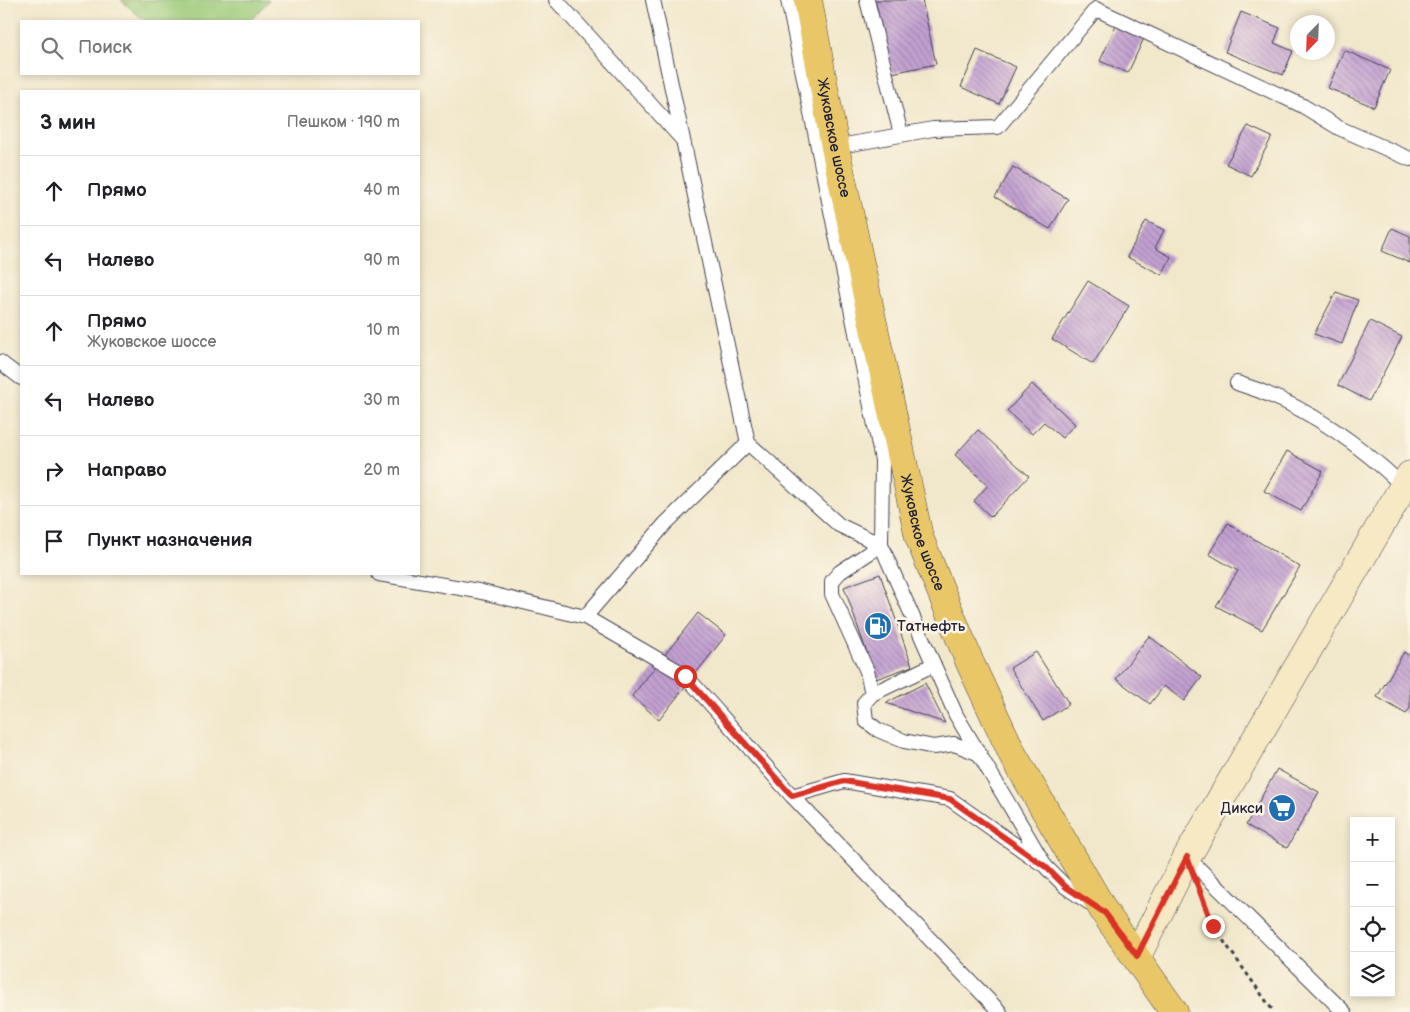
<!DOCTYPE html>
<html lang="ru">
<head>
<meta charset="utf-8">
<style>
  body { margin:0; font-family:"Balsamiq Sans",sans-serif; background:#f6f6f6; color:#202124 }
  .controls { position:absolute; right:15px; bottom:15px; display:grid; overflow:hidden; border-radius:0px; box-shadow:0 2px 8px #0003 }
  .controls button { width:45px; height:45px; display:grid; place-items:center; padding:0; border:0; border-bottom:1px solid #e0e0e0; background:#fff; color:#202124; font:25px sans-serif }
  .compass { position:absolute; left:1290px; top:15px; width:45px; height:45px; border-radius:50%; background:#fff; box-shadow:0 2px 8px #0003; rotate:203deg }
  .stop { position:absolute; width:15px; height:15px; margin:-11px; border:4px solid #d93025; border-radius:50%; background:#fff }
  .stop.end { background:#d93025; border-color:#fff; box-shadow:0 1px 5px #0008 }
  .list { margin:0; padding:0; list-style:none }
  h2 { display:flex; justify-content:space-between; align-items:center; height:65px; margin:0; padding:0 20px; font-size:21px }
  h2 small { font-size:16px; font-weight:400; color:#757577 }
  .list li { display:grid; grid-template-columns:32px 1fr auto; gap:15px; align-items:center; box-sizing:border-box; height:70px; padding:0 20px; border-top:1px solid #e0e0e0 }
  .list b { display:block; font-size:19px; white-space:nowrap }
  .list p { margin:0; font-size:16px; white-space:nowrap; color:#757577 }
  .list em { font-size:16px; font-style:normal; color:#757577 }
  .icon { flex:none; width:28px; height:28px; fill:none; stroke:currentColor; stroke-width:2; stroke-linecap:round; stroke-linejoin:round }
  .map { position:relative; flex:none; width:1410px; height:1012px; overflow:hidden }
  .search { position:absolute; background:#fff; box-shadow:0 2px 8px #0003; left:20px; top:20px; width:400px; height:55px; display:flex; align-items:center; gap:12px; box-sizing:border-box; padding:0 18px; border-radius:0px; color:#757577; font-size:19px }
  .panel { position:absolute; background:#fff; box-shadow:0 2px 8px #0003; left:20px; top:90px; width:400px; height:485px; border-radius:0px }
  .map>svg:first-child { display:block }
  .pitch { fill:#9ccb7a; stroke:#5f765a }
  .building { fill:url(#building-back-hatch) }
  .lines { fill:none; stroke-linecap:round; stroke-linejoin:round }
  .lane-casing { stroke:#414051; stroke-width:16 }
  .secondary-casing { stroke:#414051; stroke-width:29 }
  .primary-casing { stroke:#414051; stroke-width:29 }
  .path { stroke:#414051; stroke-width:3; stroke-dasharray:4 4; stroke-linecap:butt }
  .lane { stroke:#fff; stroke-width:14 }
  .secondary { stroke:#f6e9c3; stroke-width:28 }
  .primary { stroke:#e9c769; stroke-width:28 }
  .route { stroke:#d93025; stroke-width:6 }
  .labels { text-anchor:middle; stroke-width:5; stroke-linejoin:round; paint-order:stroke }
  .street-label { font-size:15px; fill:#22223b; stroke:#fcf5e5 }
  .poi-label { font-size:15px; fill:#22223b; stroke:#fcf5e5; text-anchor:start }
</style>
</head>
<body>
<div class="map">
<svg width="1410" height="1012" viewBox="0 0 1410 1012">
  <defs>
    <pattern id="building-back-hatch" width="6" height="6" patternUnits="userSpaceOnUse" patternTransform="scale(1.25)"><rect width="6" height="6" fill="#c3a0d1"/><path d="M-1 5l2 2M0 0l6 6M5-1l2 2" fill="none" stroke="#9e82ab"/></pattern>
  </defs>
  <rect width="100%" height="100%" fill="#fcf5e5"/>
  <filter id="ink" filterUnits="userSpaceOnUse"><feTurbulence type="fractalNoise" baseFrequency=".02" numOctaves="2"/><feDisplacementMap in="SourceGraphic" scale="10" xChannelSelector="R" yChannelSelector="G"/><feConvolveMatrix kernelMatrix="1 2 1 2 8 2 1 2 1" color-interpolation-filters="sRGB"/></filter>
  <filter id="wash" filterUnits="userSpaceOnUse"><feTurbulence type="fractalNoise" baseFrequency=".0096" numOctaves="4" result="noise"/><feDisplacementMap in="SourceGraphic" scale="20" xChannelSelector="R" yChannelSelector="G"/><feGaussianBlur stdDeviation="1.12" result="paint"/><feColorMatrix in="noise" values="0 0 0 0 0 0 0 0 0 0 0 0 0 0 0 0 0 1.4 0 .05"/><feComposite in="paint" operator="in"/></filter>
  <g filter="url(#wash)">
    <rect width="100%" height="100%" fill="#f1e7cb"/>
    <path class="pitch" d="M121,0H269L250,21H145Z"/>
    <g id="blocks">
      <path class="building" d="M875,0H922L936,64L892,73Z
        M1241,12L1280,28L1274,43L1293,51L1283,75L1225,52Z
        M1116,26L1144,38L1128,73L1100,61Z
        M977,50L1016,67L999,104L961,87Z
        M1344,50L1390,70L1374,107L1328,88Z
        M1248,126L1272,137L1251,176L1226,164Z
        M1013,167L1068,199L1050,229L995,197Z
        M1146,221L1164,230L1155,248L1171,257L1162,275L1127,257Z
        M1392,228L1410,236V263L1382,251Z
        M1088,281L1129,306L1093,364L1052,339Z
        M1336,292L1358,300L1342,344L1314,334Z
        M1370,321L1402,337L1369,401L1338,385Z
        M1032,384L1075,424L1062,438L1044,422L1032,434L1007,411Z
        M978,430L1029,476L991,517L974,501L988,485L955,455Z
        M1287,451L1323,471L1301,511L1264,491Z
        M1228,523L1300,567L1262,630L1216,606L1238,571L1209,554Z
        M880,574L912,666L876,679L844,587Z
        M698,613L726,635L659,720L632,696Z
        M1149,636L1202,677L1184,701L1164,686L1150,704L1116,679Z
        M1036,652L1069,704L1043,721L1010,668Z
        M1404,652L1410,656V708L1406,714L1377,697Z
        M925,683L945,723L886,703Z
        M1277,769L1319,792L1287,848L1246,825Z"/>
    </g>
  </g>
  <g filter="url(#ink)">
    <use href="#blocks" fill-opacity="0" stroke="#414051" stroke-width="1"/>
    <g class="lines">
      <g class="lane-casing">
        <path id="lane" d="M556,0L681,138
          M653,0L748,443L839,525L881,545
          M788,0L882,460L881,545L956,715L1046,867L1066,887L1094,906
          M867,0L901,134
          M835,147L933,129L998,127L1096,9L1303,106L1339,128L1410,159
          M0,362L21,378
          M1237,383C1300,402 1356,441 1403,486
          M379,574L478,591L585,617L685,675L792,796L1000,1012
          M585,617L665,524L748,443
          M933,665L872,694L864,703L866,721L878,730L904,741L934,747L954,744L980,754
          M872,694L867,671L832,594V581L840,572L881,545
          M792,796L844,781L950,799L1042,864
          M1187,857L1344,1012"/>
      </g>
      <g class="secondary-casing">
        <path id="secondary" d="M1137,956L1187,857L1410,475"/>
      </g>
      <g class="primary-casing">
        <g id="primary">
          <path id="s1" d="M808,0L835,147L919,537L970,663L1013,755L1105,913L1174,1012"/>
        </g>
      </g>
      <path class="path" d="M1205,905L1213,926L1274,1012"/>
      <use href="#lane" class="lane"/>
      <use href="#secondary" class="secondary"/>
      <use href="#primary" class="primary"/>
    </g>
  </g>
  <g class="lines" filter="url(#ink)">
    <path class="route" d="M685,676L792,796L844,781L950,799L1046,867L1066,887L1105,913L1137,956L1187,857L1213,926"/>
  </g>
  <defs>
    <g id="fuel-disc" transform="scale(1.4375)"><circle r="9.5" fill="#1f6fb2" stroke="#fcf5e5"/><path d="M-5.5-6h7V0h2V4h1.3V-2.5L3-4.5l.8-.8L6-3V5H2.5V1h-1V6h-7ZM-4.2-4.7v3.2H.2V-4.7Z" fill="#fff"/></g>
    <g id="supermarket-disc" transform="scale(1.4375)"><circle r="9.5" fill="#1f6fb2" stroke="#fcf5e5"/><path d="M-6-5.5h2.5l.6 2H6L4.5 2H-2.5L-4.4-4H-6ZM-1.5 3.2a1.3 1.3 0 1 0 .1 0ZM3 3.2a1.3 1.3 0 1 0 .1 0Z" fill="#fff"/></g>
  </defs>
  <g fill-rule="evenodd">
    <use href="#fuel-disc" x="878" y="626"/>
    <use href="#supermarket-disc" x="1282" y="808"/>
  </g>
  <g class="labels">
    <g class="street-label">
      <text dy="5" stroke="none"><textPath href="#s1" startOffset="140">Жуковское шоссе</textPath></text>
      <text dy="5" stroke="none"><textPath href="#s1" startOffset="545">Жуковское шоссе</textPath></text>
    </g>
    <g class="poi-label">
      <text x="897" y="631">Татнефть</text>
      <text x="1263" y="813" text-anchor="end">Дикси</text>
    </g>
  </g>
</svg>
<div class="controls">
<button>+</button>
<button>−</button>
<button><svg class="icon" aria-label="locate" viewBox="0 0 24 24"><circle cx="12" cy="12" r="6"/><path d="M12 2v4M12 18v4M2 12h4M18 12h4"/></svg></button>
<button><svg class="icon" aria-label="layers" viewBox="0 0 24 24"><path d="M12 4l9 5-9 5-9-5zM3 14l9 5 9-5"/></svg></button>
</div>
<svg class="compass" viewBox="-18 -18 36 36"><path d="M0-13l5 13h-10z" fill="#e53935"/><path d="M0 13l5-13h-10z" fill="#757577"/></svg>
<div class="stop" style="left:685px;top:676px"></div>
<div class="stop end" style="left:1213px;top:926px"></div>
<div class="search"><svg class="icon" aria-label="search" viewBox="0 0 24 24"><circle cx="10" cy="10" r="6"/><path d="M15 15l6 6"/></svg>Поиск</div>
<section class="panel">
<h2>3 мин<small>Пешком · 190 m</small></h2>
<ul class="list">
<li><svg class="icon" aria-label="ahead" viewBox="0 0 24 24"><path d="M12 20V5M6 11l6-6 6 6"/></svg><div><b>Прямо</b></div><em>40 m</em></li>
<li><svg class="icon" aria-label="left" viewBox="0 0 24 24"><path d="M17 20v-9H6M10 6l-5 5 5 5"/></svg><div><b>Налево</b></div><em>90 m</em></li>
<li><svg class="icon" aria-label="ahead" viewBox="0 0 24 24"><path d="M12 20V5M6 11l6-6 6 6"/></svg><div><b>Прямо</b><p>Жуковское шоссе</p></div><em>10 m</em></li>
<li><svg class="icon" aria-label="left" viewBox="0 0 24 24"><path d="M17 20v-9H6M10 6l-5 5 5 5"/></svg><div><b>Налево</b></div><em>30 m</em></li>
<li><svg class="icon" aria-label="right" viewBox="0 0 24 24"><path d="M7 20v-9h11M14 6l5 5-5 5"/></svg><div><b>Направо</b></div><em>20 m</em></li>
<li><svg class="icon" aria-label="arrive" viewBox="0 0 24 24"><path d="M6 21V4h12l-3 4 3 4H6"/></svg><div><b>Пункт назначения</b></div></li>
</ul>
</section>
</div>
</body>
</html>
